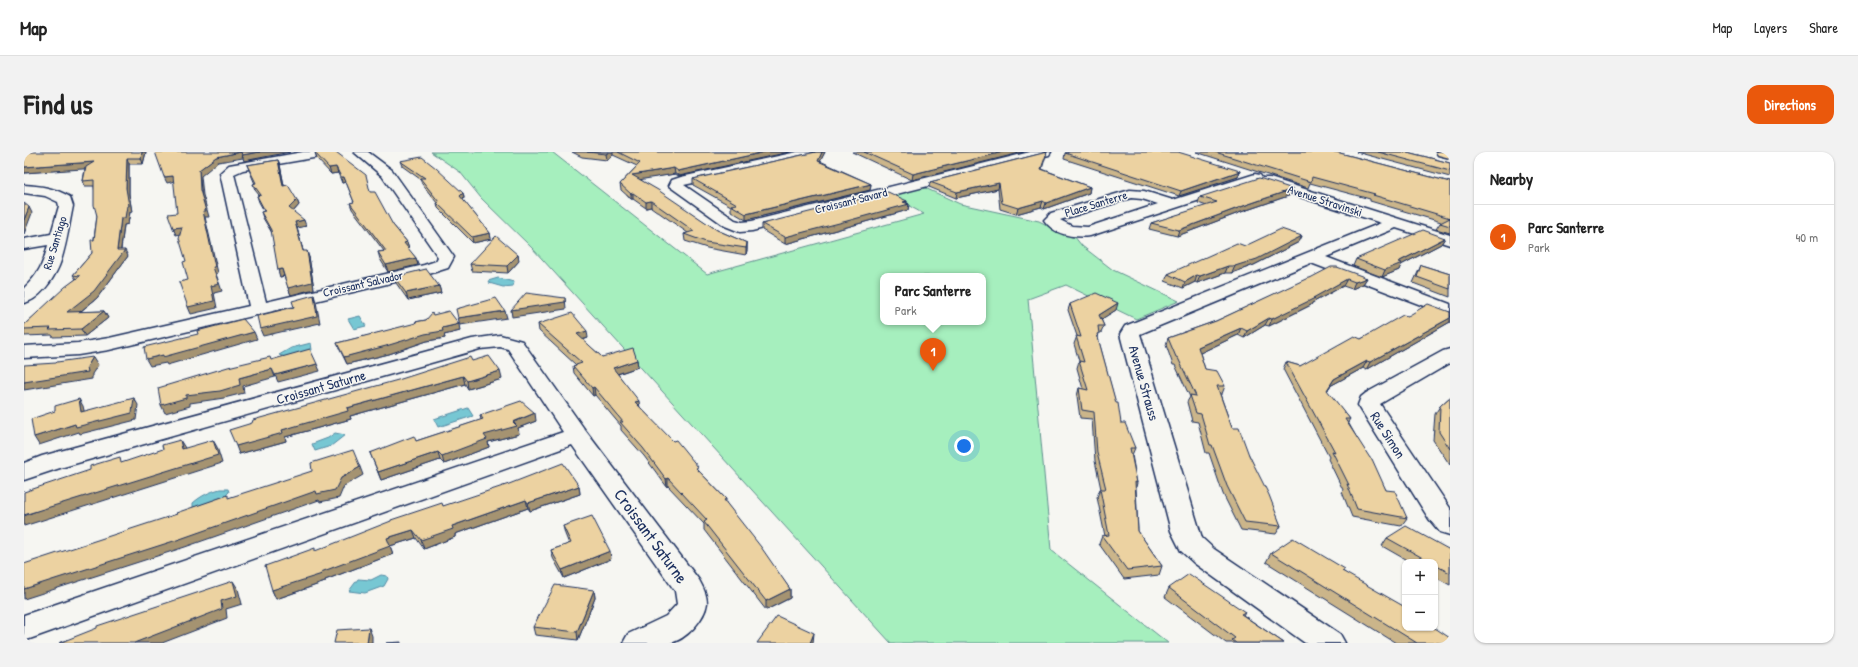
<!DOCTYPE html>
<html lang="en">
<head>
<meta charset="utf-8">
<style>
  body { margin:0; font-family:"Patrick Hand",sans-serif; background:#f2f2f2; color:#222 }
  .controls { position:absolute; right:12px; bottom:12px; display:grid; overflow:hidden; border-radius:8px; box-shadow:0 1px 3px #0004 }
  .controls button { width:36px; height:36px; display:grid; place-items:center; padding:0; border:0; border-bottom:1px solid #e0e0e0; background:#fff; color:#222; font:20px sans-serif }
  .you { position:absolute; left:940px; top:294px; width:14px; height:14px; margin:-10px; border:3px solid #fff; border-radius:50%; background:#1a73e8; box-shadow:0 0 0 6px #1a73e833 }
  .badge { display:grid; place-items:center; width:26px; height:26px; border-radius:50%; background:#ea580c; color:#fff; font-size:13px; font-weight:700 }
  .pin { position:absolute; translate:-50% -33px; filter:drop-shadow(0 1px 2px #0008) }
  .pin::after { content:''; position:absolute; top:21px; width:14px; height:12px; background:inherit; clip-path:polygon(0 0,100% 0,50% 100%) }
  .popup { position:absolute; left:856px; top:121px; width:106px; height:52px; box-sizing:border-box; display:grid; place-content:center; border-radius:8px; background:#fff; filter:drop-shadow(0 1px 3px #0005); font-size:13px; white-space:nowrap; color:#767676 }
  .popup b { font-size:15px; color:#222 }
  .popup::after { content:''; position:absolute; left:50%; top:100%; margin-left:-8px; border:8px solid transparent; border-top-color:#fff }
  .list { margin:0; padding:0; list-style:none }
  h2 { display:flex; justify-content:space-between; align-items:center; height:52px; margin:0; padding:0 16px; font-size:17px }
  h2 small { font-size:13px; font-weight:400; color:#767676 }
  .list li { display:grid; grid-template-columns:26px 1fr auto; gap:12px; align-items:center; box-sizing:border-box; height:64px; padding:0 16px; border-top:1px solid #e0e0e0 }
  .list b { display:block; font-size:15px; white-space:nowrap }
  .list p { margin:0; font-size:13px; white-space:nowrap; color:#767676 }
  .list em { font-size:13px; font-style:normal; color:#767676 }
  .map { position:relative; flex:none; width:1426px; height:491px; overflow:hidden; border-radius:12px }
  header { display:flex; align-items:center; gap:24px; box-sizing:border-box; height:56px; padding:0 20px; background:#fff; border-bottom:1px solid #e0e0e0 }
  header strong { font-size:19px }
  nav { display:flex; gap:22px; margin-inline-start:auto; font-size:14px }
  .intro { display:flex; align-items:center; justify-content:space-between; box-sizing:border-box; height:96px; padding:0 24px }
  h1 { margin:0; font-size:28px }
  .button { padding:10px 18px; border-radius:12px; background:#ea580c; color:#fff; font-size:14px; font-weight:700 }
  main { display:flex; gap:24px; padding:0 24px }
  aside { flex:1; background:#fff; border-radius:12px; box-shadow:0 1px 3px #0004 }
  .map>svg:first-child { display:block }
  .green { fill:#a6efbe; stroke:#608f8e; fill-rule:evenodd }
  .water { fill:#77c7d3; stroke:#528aa4 }
  .lines { fill:none; stroke-linecap:round; stroke-linejoin:round }
  .minor-casing { stroke:#1b2f5e; stroke-width:3 }
  .major-casing { stroke:#1b2f5e; stroke-width:3 }
  .minor { fill:#f6f6f2; fill-rule:evenodd }
  .major { fill:#f8deab; fill-rule:evenodd }
  .wall { fill:#cbb58a; stroke:#1b2f5e }
  .shaded-wall { fill:#a59371; stroke:#1b2f5e }
  .building { fill:#ecd2a1; stroke:#1b2f5e }
  .labels { text-anchor:middle; stroke-width:3; stroke-linejoin:round; paint-order:stroke }
  .far-street-label { font-size:12px; fill:#1b2f5e; stroke:#f6f6f2 }
  .street-label { font-size:14px; fill:#1b2f5e; stroke:#f6f6f2 }
  .near-street-label { font-size:17px; fill:#1b2f5e; stroke:#f6f6f2 }
</style>
</head>
<body>
<header>
<strong>Map</strong>
<nav><a>Map</a><a>Layers</a><a>Share</a></nav>
</header>
<div class="intro"><h1>Find us</h1><a class="button">Directions</a></div>
<main>
<div class="map">
<svg width="1426" height="491" viewBox="0 0 1426 491">
  <rect width="100%" height="100%" fill="#f6f6f2"/>
  <filter id="ink" filterUnits="userSpaceOnUse"><feTurbulence type="fractalNoise" baseFrequency=".025" numOctaves="2"/><feDisplacementMap in="SourceGraphic" scale="8" xChannelSelector="R" yChannelSelector="G"/><feConvolveMatrix kernelMatrix="1 2 1 2 8 2 1 2 1" color-interpolation-filters="sRGB"/></filter>
  <g filter="url(#ink)">
    <path class="green" d="M407,0H528L683,122L900,62L865,43L899,35L936,52L1015,69L1029,76L1050,84L1058,94L1089,118L1155,149L1112,167L1042,133L1004,147L1027,398L1144,491H867L509,97L457,46L436,20ZM859,124H959V170H859Z"/>
    <path class="water" d="M474,126L490,130L489,134L479,135L465,131L464,129Z
      M336,164L342,174L330,177L324,167Z
      M287,191L288,198L272,202L265,206L255,203L267,196Z
      M444,256L449,264L414,275L410,267Z
      M311,281L321,283L307,294L291,299L288,292L304,286Z
      M196,337H204L205,340L201,344L169,356V351C177,344 185,340 196,337Z
      M357,423L363,424L364,427L360,434L341,441L325,439L334,427L347,428Z"/>
    <g class="lines">
      <g class="minor-casing">
        <path id="minor" d="M279,0H307L305,3L301,4L219,18L210,22L242,150L400,113L412,109L414,105L358,24L330,0H344L368,18L430,105L424,116L405,122L85,198L54,203L0,206V194L54,191L85,186L225,154L196,21L205,13Z
          M773,0H797L795,3L791,4L660,33L711,68L718,70L728,69L1006,0H1027L1025,3L728,79L716,80L701,74L645,34L648,28L657,25Z
          M1231,22L1236,23L1238,26H1246L1426,83V93L1372,76L1302,105L1426,152V164L1287,111L1116,182L1178,386L1190,397L1316,482L1321,491H1281L1170,411L1157,399L1147,379L1096,182L1101,174L1357,71L1236,32L1234,29L1066,84C1049,86 1030,83 1020,68L1027,61L1106,38L1120,39L1149,48ZM1107,46L1118,47L1134,52L1064,75L1048,74L1036,68Z
          M0,33C16,34 32,36 46,45L49,54C45,73 42,97 35,114C29,128 15,148 0,151V136C15,122 19,112 24,93L0,97V87L27,82L35,54L34,50L21,44L0,41Z
          M476,183L498,189L561,278L675,428C679,435 683,443 683,451C681,467 662,488 646,491C631,491 614,491 599,491L604,482L642,464L653,452L651,439L548,293L0,489V463L539,280L484,197L476,195L456,197L36,316L0,328V311L18,304L448,187Z
          M1426,197V211L1356,252L1426,356V383L1416,380L1405,367L1334,253L1337,245L1342,241L1419,199Z"/>
      </g>
      <g class="major-casing">
        <path id="major" d="M1412,0H1426V6L1414,3Z"/>
      </g>
      <use href="#minor" class="minor"/>
      <use href="#major" class="major"/>
    </g>
    <path class="wall" d="M122,0L119,12H105V42L108,60H106L104,72L100,73L97,98L104,104L73,146L56,160L80,159L84,166L61,184L29,185L28,183L0,184V173L52,127L49,123L68,101L73,64L70,34H61L59,29L61,16L0,21Z
      M548,0H766L655,24L651,22L615,27L693,78L723,91V98L722,103L683,96L661,89L660,82L664,81L627,55L622,56L609,47H607L597,38L596,32L613,14L589,3L583,8L558,5Z
      M792,0H801L796,9L847,32L846,38L722,68L707,59V54L669,33V27Z
      M828,0H1000L888,28Z
      M1023,0L1018,17L1066,35L1065,41L1020,57L1017,55L992,62L976,57L974,37L932,46L905,35L906,30Z
      M1172,0H1312L1426,30V81L1412,77L1416,71L1417,70L1346,49V47L1286,31L1284,36Z
      M1332,0H1383L1426,11V25Z
      M291,1L346,40L369,73L383,90L385,96L384,97L392,106L394,113L364,120L356,107L354,100L360,99L328,57L326,51L330,50L322,30L318,31L314,21L307,22L293,7Z
      M1041,1L1216,19L1214,25L1155,44L1040,7Z
      M254,8L256,13L260,33L273,48L275,53L269,60L282,74L273,76L279,99L285,105L290,137L267,143L260,124L256,125L248,81L239,66L237,60L240,59L235,50L233,44L235,43L231,38L229,32H231L223,13Z
      M376,9L439,41L440,46L439,48L466,81L467,87L449,91L414,56L413,51L398,32L396,27L378,14Z
      M1267,43L1220,59L1153,84L1125,77L1127,71L1183,54L1174,51L1176,45Z
      M883,49V51L885,52L884,58L823,75L761,92L738,78V72Z
      M1278,84L1275,90L1230,113L1208,121H1201L1173,131L1171,130L1159,136L1141,129L1144,122L1221,94Z
      M1421,86L1417,92L1377,113L1375,118L1358,125L1329,114L1332,107Z
      M494,103L495,109L484,121L448,119L446,112Z
      M1397,113L1426,122V145L1389,131L1394,120Z
      M370,125L415,134L417,141L384,148L372,131Z
      M1286,126H1343L1339,132L1328,137L1319,134L1288,151L1287,153L1245,174L1241,173L1220,186L1214,183L1176,201L1181,217L1201,234L1198,242H1196L1208,276L1225,303L1257,374L1252,382L1217,378L1199,342L1185,301H1182L1174,270L1168,269L1163,250L1166,245L1151,213H1149L1142,193L1144,186L1192,169Z
      M1046,152L1092,158L1077,167L1080,174L1077,181H1075L1074,186L1097,271L1111,296L1108,303L1113,331L1112,335L1114,379L1138,414L1135,423L1100,427L1075,392L1078,384H1081L1073,345L1076,337H1077L1071,309L1068,267L1056,266L1053,244L1055,236L1059,237L1053,216L1055,209L1050,192L1053,184L1044,158Z
      M1426,160V170L1342,218L1339,216L1306,234L1303,239L1326,267L1324,270L1362,338L1383,366L1377,374L1328,365L1318,340L1319,338L1304,307L1305,305L1259,217L1262,210L1276,214L1337,187L1384,164Z
      M409,163L436,179L420,183L421,186L403,189L365,202L323,212L316,198L313,191L392,172L391,170L402,168Z
      M514,172L564,186L559,188L578,205L613,208L614,215L594,222L616,255L674,318L702,347V351L766,437V446L742,458L680,378V372L644,334L643,335L620,304L597,278V274L571,243L569,244L550,221L549,214L552,213L515,179Z
      M448,209L478,227L444,237L441,232L326,264L327,267L261,285L262,289L215,302Z
      M1426,245V313L1409,288L1411,262L1416,254Z
      M456,263L512,269L494,276L495,282L464,290L465,295L420,312L416,308L357,328L346,301L392,289L457,268Z
      M555,334L556,342L506,359L504,356L431,382V385L400,397L392,386L366,394L369,402L301,428V430L252,447L248,438L419,354Z
      M539,374L587,407L540,426L529,406L527,398L545,392L541,382Z
      M1363,386L1426,398V433L1411,425V410H1386L1358,394Z
      M1247,401L1319,419L1381,476L1426,491H1372L1242,410Z
      M1145,436L1221,460L1219,463L1260,491H1202L1141,445Z
      M570,438L571,446L554,488L511,483L509,475Z"/>
    <path class="shaded-wall" d="M118,0H122L119,12L117,6Z
      M217,0L219,6L194,10L177,24L179,43L185,65H181L194,121L192,122L198,139L190,141L193,156L167,162L164,155L187,134L189,115L179,59L175,18L192,5Z
      M236,0H266L220,9L218,3Z
      M585,0H589V3L583,8L582,2Z
      M741,0H766L655,24L654,19Z
      M798,0H801L794,14V9Z
      M979,0H1000L888,28L889,22Z
      M103,6L105,12V42L108,60H106L104,72L100,73L96,104L101,98L104,104L73,146L47,167L43,160L93,98L97,66L103,54L102,36Z
      M254,8L256,13L261,39L259,34Z
      M70,10L73,16L0,21V15Z
      M312,15L314,21L307,22L305,16Z
      M650,16L651,22L608,29V23Z
      M1216,19L1214,25L1155,44L1157,39Z
      M149,24L151,29L143,31L140,25Z
      M317,25H320L322,30L318,31Z
      M975,31L974,37L932,46L933,40Z
      M847,32L846,38L722,68V62Z
      M1066,35L1065,41L1020,57L1022,51Z
      M1269,37L1267,43L1220,59L1153,84L1155,78L1222,53Z
      M439,41L440,46L437,50L436,44Z
      M609,41V47H607V42Z
      M273,48L275,53L267,62L265,56Z
      M627,49V55L622,56V50Z
      M883,49L882,53L885,52L884,58L823,75L761,92V85Z
      M1019,49L1017,55L992,62L994,56Z
      M5,55L8,61L0,82V68Z
      M280,68L282,74L273,76L281,106L271,70Z
      M158,75L161,81L152,83L149,76Z
      M466,81L467,87L449,91L448,85Z
      M1278,84L1275,90L1230,113L1208,121L1211,114Z
      M1421,86L1417,92L1377,113L1375,118L1358,125L1361,118L1374,110Z
      M383,90L385,96L381,97L380,91Z
      M723,91V98L722,103V96Z
      M283,99L285,105L290,137L267,143L264,136Z
      M494,103L495,109L484,121L483,114Z
      M392,106L394,113L364,120L362,113Z
      M1204,114L1201,121L1173,131L1176,124Z
      M258,117L260,124L256,125L254,118Z
      M1173,123L1171,130L1159,136L1161,130Z
      M1343,126L1339,132L1328,137L1331,130Z
      M1323,127L1319,134L1288,151L1287,153L1245,174L1248,167Z
      M415,134L417,141L384,148L382,141Z
      M290,143L292,150L296,171L239,184L236,177Z
      M541,146L542,157L488,165L487,158Z
      M1094,151L1092,158L1073,170L1075,163Z
      M80,159L84,166L61,184L57,177Z
      M481,159L483,166L436,173L434,166Z
      M1245,166L1241,173L1220,186L1223,179Z
      M1426,166V170L1342,218L1346,210Z
      M435,172L436,179L420,183L421,186L403,189L365,202L323,212L320,205L418,176Z
      M1217,176L1214,183L1172,203L1174,195Z
      M563,179L564,186L554,189L553,182Z
      M230,180L233,187L143,213L142,211L126,214L122,207Z
      M69,205L74,213L68,222V227L0,238V230L63,215Z
      M613,208L614,215L590,223L589,216Z
      M1343,209L1339,216L1306,234L1299,246L1310,227Z
      M293,212L296,219L254,230L251,223Z
      M248,217L251,225L219,234L220,241L200,246L166,251V254L141,261L137,253L162,243L215,226Z
      M476,219L478,227L444,237L443,229Z
      M439,224L441,232L326,264L327,267L261,285L262,289L215,302L212,294L258,278L323,256Z
      M570,235L571,243L569,244L568,236Z
      M110,246L114,253L112,268L56,282L55,280L15,293L10,285L51,272Z
      M55,247L59,254L62,267L57,260Z
      M615,249L616,257L611,250Z
      M511,261L512,269L494,276L495,282L464,290L465,295L420,312L418,304L460,283Z
      M156,288L161,296L158,297Z
      M189,288L193,295L198,311L0,374V364Z
      M414,300L416,308L357,328L354,320Z
      M336,315L339,323L320,334L315,346L296,350L295,348L161,395L0,447V437L317,326Z
      M644,326V334L643,335L642,327Z
      M555,334L556,342L506,359L504,351Z
      M502,348L504,356L431,382V385L400,397L397,388L428,374Z
      M389,378L392,386L366,394L369,402L301,428V430L252,447L248,438L297,420L363,386Z
      M586,399L587,407L540,426L538,418Z
      M209,429L214,437L218,452L202,457L203,466L138,491H110L197,449Z
      M766,437V446L742,458V449Z
      M570,438L571,446L554,488L553,480Z
      M345,476L348,484V491H343Z
      M790,481L789,491H786Z"/>
    <path class="building" d="M0,0H118L117,6H103L102,36L105,54H103L101,66H97L93,98H101L70,139L43,160L80,159L57,177L25,178L27,176L0,177V173L41,135L56,124L49,123L68,101L67,88H70L73,64L70,53V28L59,29L62,15L70,10L0,15Z
      M131,0H236L218,3L217,0L192,5L175,18L176,38L182,59H179L191,115H189L195,132L187,134L190,149L164,155L155,130L164,128L159,110L162,109L155,86L158,75L149,76L144,62L153,61L149,24L140,25Z
      M299,0H312L342,23L346,40H351L369,73L383,90L380,91L392,106L362,113L354,100L362,99L326,51L330,50L320,25H317L312,15L305,16L291,1Z
      M563,0H585L582,2Z
      M594,0H741L654,19L650,16L608,23L634,38L693,78L723,91L722,96L682,90L660,82L670,79L627,49L622,50L609,41L607,42L596,32L616,11Z
      M792,0H798L794,9L847,32L722,62L707,53L713,52L669,27Z
      M840,0H979L889,22Z
      M1023,0L1017,17L1066,35L1022,51L1019,49L994,56L978,51L975,31L933,40L906,30Z
      M1046,0H1154L1216,19L1157,39L1041,1Z
      M1191,0H1312L1426,30V66L1349,43L1351,42L1288,25L1287,30Z
      M1354,0H1383L1426,11V19Z
      M398,5L412,16L439,41L436,44L466,81L448,85L413,51L415,50L396,26H401L376,9Z
      M254,8L259,34L264,33L273,48L265,56L280,68L271,70L279,99H283L288,130L264,136L258,117L254,118L247,78L237,60L241,59L233,44L237,43L229,32L232,31L223,13Z
      M1235,26L1269,37L1222,53L1155,78L1127,71L1193,50L1176,45Z
      M864,40L883,49L879,50L885,52L823,69L761,85L738,72Z
      M0,51L5,55L0,68Z
      M1426,66V74L1416,71Z
      M1257,77L1278,84L1233,107L1211,114H1204L1176,124L1173,123L1161,130L1144,122L1213,91L1221,94Z
      M1399,78L1421,86L1374,110L1378,111L1361,118L1332,107Z
      M472,84L494,103L483,114L446,112Z
      M1397,113L1426,122V137L1393,125Z
      M1307,115H1313L1343,126L1331,130L1323,127L1289,146H1291L1248,167L1245,166L1223,179L1217,176L1174,195L1181,217L1193,219L1201,234H1193L1208,276H1215L1225,303L1245,343L1257,374L1221,370L1203,334L1188,293H1186L1177,262L1172,261L1166,243L1172,244L1154,206L1152,205L1144,186L1192,169L1284,126H1286Z
      M402,117L415,134L382,141L370,125Z
      M502,141L541,146V150L487,158Z
      M1072,141L1094,151L1075,163L1080,174H1074L1075,182H1073L1092,251H1094L1097,271H1101L1111,296H1106L1113,331L1111,330L1114,379L1138,414L1103,418L1078,384L1085,383L1076,337H1082L1073,301L1070,260L1058,258L1055,236L1064,238L1055,209L1060,210L1052,184L1057,185L1046,152Z
      M290,143L293,164L236,177L233,164L270,155L268,149Z
      M472,146L481,159L434,166L432,157Z
      M1404,152L1426,160V166L1346,210L1343,209L1310,227L1303,238L1326,267H1321L1346,306L1348,307L1362,338L1371,339L1383,366L1333,357L1323,332L1325,333L1308,299L1311,300L1262,210L1276,214L1330,184L1337,187L1379,163L1384,164Z
      M425,159L435,172L418,176L419,179L401,182L362,194L320,205L313,191L392,171L391,170L402,168L408,161L409,163Z
      M548,161L563,179L553,182L578,205L609,196L613,208L589,216L615,249L611,250L649,289L652,288L674,315L672,316L702,347L700,348L737,395L766,437L742,449L680,370L683,368L644,326L642,327L619,296L596,270H599L570,235L568,236L549,214L558,211L514,172Z
      M219,167L230,180L139,205V203L122,207L120,195L174,182L173,179Z
      M286,197L293,212L251,223L248,217L215,226L216,233L196,239L162,243V246L137,253L134,236L204,215L246,205L247,208Z
      M465,204L476,219L443,229L439,224L323,256L324,259L258,278L259,281L212,294L205,278L228,271L229,268L374,228L446,205L448,209Z
      M69,205L63,215L64,220L0,230V213L32,211L33,210Z
      M1426,245V297L1415,280L1416,254Z
      M110,246L108,261L52,275L51,272L10,285L7,267L31,259V254L55,247L57,260Z
      M497,249L511,261L489,270L493,274L460,283L463,287L418,304L414,300L354,320L346,301L390,284L392,289L459,267L456,263Z
      M156,288L158,297L189,288L194,303L0,363V340L66,318V314L96,305L97,311L139,297L138,293Z
      M329,298L336,315L317,326L311,338L293,342L292,339L156,387L0,437V412L153,362L152,361L204,343V346L288,319L287,311Z
      M539,311L555,334L504,351L502,348L428,374L429,377L397,388L389,378L363,386L366,394L297,420L298,422L248,438L241,414L291,396V399L367,369V368L418,351L419,354L485,332Z
      M568,364L586,399L538,418L527,398L547,391L539,374Z
      M1382,374L1426,398V421L1411,413V410H1406L1363,386Z
      M1269,386L1321,417L1318,419L1381,455V476H1411L1426,486V491H1393L1247,401Z
      M1165,422L1221,460L1217,462L1260,491H1212L1208,488L1211,486L1145,436Z
      M209,429L213,444L197,449L198,457L110,491H35L73,476V474Z
      M531,433L570,438L553,480L509,475Z
      M753,464L790,481L786,491H733Z
      M345,476L343,491H310L313,478Z
      M377,490V491H362Z"/>
  </g>
  <g class="labels">
    <g class="far-street-label">
      <text transform="translate(827 49) rotate(-14)" y="4">Croissant Savard</text>
      <text transform="translate(1301 49) rotate(18)" y="4">Avenue Stravinski</text>
      <text transform="translate(1072 52) rotate(-17)" y="4">Place Santerre</text>
      <text transform="translate(31 91) rotate(-73)" y="4">Rue Santiago</text>
      <text transform="translate(339 132) rotate(-13)" y="4">Croissant Salvador</text>
    </g>
    <g class="street-label">
      <text transform="translate(1120 231) rotate(74)" y="5">Avenue Strauss</text>
      <text transform="translate(297 235) rotate(-16)" y="5">Croissant Saturne</text>
      <text transform="translate(1364 283) rotate(57)" y="5">Rue Simon</text>
    </g>
    <g class="near-street-label">
      <text transform="translate(627 384) rotate(54)" y="6">Croissant Saturne</text>
    </g>
  </g>
</svg>
<div class="controls">
<button>+</button>
<button>−</button>
</div>
<div class="you"></div>
<div class="pin badge" style="left:909px;top:219px">1</div>
<div class="popup"><b>Parc Santerre</b>Park</div>
</div>
<aside>
<h2>Nearby<small></small></h2>
<ul class="list">
<li><span class="badge">1</span><div><b>Parc Santerre</b><p>Park</p></div><em>40 m</em></li>
</ul>
</aside>
</main>
</body>
</html>
